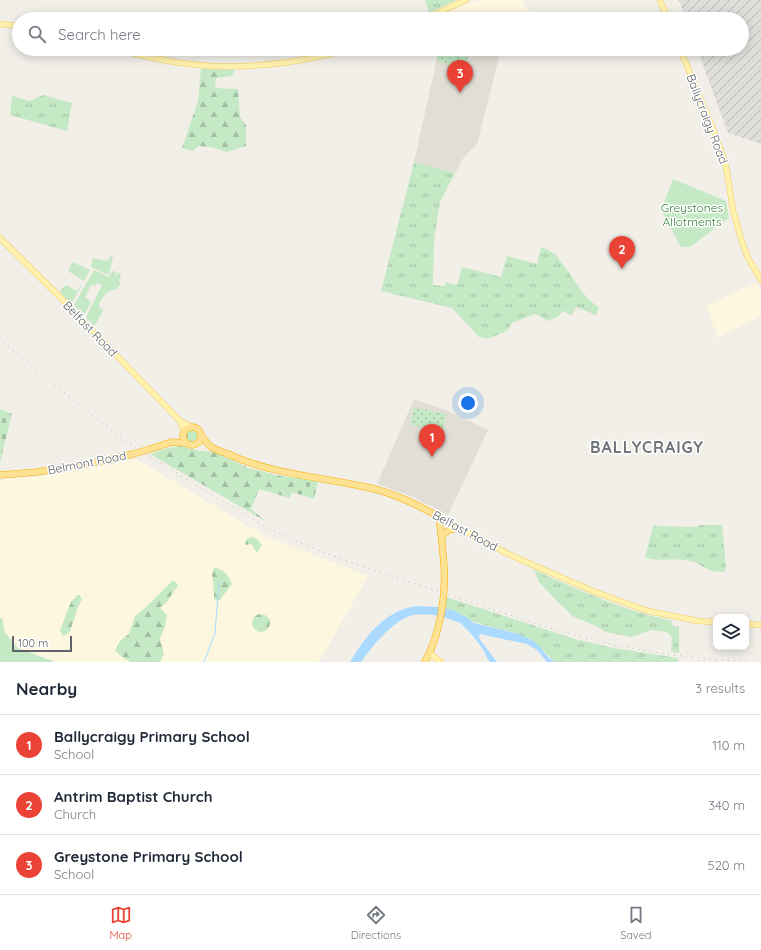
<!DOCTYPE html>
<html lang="en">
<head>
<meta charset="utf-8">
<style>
  body { margin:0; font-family:Quicksand,sans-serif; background:#f6f6f7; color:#1f2937 }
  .controls { position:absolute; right:12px; bottom:12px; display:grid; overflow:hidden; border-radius:8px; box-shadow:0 2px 10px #0003 }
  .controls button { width:36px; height:36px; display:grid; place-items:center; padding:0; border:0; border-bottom:1px solid #e0e1e3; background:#fff; color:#1f2937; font:20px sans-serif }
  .scale { position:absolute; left:12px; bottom:10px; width:60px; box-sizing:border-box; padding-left:4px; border:2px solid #5f6368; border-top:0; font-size:11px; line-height:14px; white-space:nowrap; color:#5f6368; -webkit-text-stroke:3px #fff; paint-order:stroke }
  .you { position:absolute; left:468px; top:403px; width:14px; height:14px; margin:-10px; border:3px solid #fff; border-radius:50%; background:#1a73e8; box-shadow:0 0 0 6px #1a73e833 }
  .badge { display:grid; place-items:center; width:26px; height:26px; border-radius:50%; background:#ea4335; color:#fff; font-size:13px; font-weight:700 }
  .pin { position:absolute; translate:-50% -33px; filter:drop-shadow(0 1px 2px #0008) }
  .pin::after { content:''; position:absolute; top:21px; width:14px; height:12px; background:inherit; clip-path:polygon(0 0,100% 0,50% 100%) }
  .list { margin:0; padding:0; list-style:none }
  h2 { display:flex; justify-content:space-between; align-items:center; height:52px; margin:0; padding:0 16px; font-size:17px }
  h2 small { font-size:13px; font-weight:400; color:#747a83 }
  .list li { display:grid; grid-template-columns:26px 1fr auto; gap:12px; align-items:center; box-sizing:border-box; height:60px; padding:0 16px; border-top:1px solid #e0e1e3 }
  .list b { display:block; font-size:15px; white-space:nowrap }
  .list p { margin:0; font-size:13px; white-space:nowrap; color:#747a83 }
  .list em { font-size:13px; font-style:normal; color:#747a83 }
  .icon { flex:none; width:22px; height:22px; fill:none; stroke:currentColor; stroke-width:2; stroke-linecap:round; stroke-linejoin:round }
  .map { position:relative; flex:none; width:761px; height:662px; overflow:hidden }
  .search { position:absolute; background:#fff; box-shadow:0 2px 10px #0003; left:12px; right:12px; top:12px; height:44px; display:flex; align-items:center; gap:10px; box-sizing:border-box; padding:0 14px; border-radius:22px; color:#747a83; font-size:15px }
  .sheet { height:232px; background:#fff }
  nav { display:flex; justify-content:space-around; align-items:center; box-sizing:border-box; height:56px; border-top:1px solid #e0e1e3; background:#fff; font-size:11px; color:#747a83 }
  nav a { display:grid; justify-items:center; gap:2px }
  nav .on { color:#ea4335 }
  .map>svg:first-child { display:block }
  .commercial { fill:#fef7e0 }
  .industrial { fill:url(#industrial-furrows) }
  .education { fill:#e1ded6 }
  .grass { fill:url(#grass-tufts) }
  .forest { fill:url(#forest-firs) }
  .cemetery { fill:url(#cemetery-stones) }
  .park { fill:url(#park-dots) }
  .garden { fill:#c5e8c5 }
  .water { fill:#aadaff }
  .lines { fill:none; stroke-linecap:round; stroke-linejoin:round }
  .stream { stroke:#aadaff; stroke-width:1 }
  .major-casing { stroke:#f2c960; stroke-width:6 }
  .highway-casing { stroke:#f9ab00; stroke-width:7 }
  .major { stroke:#fff2af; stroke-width:5 }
  .highway { stroke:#fde293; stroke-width:6 }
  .rail { stroke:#b6b7b8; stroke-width:1; stroke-dasharray:1 5; stroke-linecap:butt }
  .highway-bridge-casing { stroke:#f9ab00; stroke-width:7; stroke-linecap:butt }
  .highway-bridge { stroke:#fde293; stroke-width:6 }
  .labels { text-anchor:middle; stroke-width:3; stroke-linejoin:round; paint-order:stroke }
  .street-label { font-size:12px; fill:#5f6368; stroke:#fff }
  .park-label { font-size:12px; fill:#348238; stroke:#fff }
  .district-label { font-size:16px; font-weight:bold; letter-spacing:1px; fill:#70757a; stroke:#fff }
</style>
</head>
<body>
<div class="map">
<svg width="761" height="662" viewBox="0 0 761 662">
  <defs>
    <pattern id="industrial-furrows" width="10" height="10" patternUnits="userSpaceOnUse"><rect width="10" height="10" fill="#e0deda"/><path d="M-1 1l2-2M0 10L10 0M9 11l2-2" fill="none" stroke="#b9b8b5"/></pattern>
    <pattern id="grass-tufts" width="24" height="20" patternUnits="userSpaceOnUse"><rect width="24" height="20" fill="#c5e8c5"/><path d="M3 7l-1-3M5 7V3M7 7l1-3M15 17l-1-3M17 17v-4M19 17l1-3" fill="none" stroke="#a3c0a4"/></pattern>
    <pattern id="forest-firs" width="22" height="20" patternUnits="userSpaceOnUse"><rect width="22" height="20" fill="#c5e8c5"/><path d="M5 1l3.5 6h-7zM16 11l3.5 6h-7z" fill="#a3c0a4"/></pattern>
    <pattern id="cemetery-stones" width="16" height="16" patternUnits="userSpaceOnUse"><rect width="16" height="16" fill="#c5e8c5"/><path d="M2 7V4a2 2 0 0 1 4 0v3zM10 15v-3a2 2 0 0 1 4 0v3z" fill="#a3c0a4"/></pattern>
    <pattern id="park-dots" width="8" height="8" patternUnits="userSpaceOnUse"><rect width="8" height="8" fill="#c5e8c5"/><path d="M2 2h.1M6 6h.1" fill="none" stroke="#a3c0a4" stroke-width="1.8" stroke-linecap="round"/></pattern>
  </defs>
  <rect width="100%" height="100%" fill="#f1efe8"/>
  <path class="commercial" d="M479,0H523L526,10L532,11L536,19H443V13Z
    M756,282L761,290V316L718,338L706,306Z
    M136,459L265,536L368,576L319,662H56L18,648L5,633L2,618H0V480L48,475L94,468Z"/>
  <path class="industrial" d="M679,0H761V144L728,133L697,49H742V19H686Z"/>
  <path class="education" d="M439,49H494L501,50L477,144L464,157L455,173L414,162Z
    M414,399L448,411L488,430L448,515L411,496L377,484Z"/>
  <path class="grass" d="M425,0H456L429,13Z
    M43,95L72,103L67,131L10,115L12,96L30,101Z
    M414,162L455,173L440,202L434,241L433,285L445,286V282L457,285L462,267L501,277L507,256L537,264L541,247L546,249L556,255L587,298L599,308L596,315L576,307L572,315L562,311L559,316L548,321L535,314L512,323L507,331L488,339L481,337L480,338L452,308L381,291Z
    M185 436a7 7 0 1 1 14 0a7 7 0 1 1-14 0Z
    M700,525H722L726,568L724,572C709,573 706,567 694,562C680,557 661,562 646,558L645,557L653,526L697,527Z
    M534,570C579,590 624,611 673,621L671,623L675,627L679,626V653L671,652L672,637L667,632L651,630L631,637L606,632L596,626L574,617L556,600L539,582Z
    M446,597L575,639L613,648L678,658V662H555L543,650L515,633L474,622L461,614L452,610L446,609Z"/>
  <path class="forest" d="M201,69L235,70L232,76L216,78L215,88L238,89L240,117L246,125V146L227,152L211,147L199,146L193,151L182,148L198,101Z
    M180,446L200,451L214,452L249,468L275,475L296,478L290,498L259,489L251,509L267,522L150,454L164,449Z
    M253,537L258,540L262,545L257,553L251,544L246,545L245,543L246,539Z
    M214,568C224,568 229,576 232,584L220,600L215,601L214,597V592L212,575Z
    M173,580L178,585L167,602L160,608L167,615L165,626L160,639L164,654L160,662H130L125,659L115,651L120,641L129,634L135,616L146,607Z
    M78,594L82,599L77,610L70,632L63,636L60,630L71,602Z
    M252 623a9 9 0 1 1 18 0a9 9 0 1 1-18 0Z"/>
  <path class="cemetery" d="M0,409L12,414L0,463Z
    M296,478L318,481L314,499L292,492Z"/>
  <path class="park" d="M440,49H470L465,70L448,66V64L437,61Z
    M414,408L446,414L443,433L427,431V428L410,425Z"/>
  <path class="garden" d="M673,179L726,201L729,218L690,247H681L661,210Z
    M111,256H113L109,275L91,267L93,258L108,261L110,257Z
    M72,262L90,270L84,281L68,271Z
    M94,270L109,277L112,271L116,272L115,277H116L117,273H121L119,281L121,283L117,289C107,290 102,297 99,305L100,308L103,309V311L95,325H93L86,317L102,285L97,283L94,286L91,285L85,297L91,302L84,315L74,305Z
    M66,285L77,291L81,285H82L71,304L61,293L60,290Z
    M0,618H2L5,633L18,648L55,662H0Z"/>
  <path class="water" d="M416,606L438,607L452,610L466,617L474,623L515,633L530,639L539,646L549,658L555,662H547L537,650L527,644L480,634L479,637L481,641L497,662H490C487,659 486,655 484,651C479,643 468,629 460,623C455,620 448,619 443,617C432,614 417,613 407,617C389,625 372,647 361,662H350C366,636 384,611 416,606Z"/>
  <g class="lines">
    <path class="stream" d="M204,662L215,633L219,582"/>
    <g class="major-casing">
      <path id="major" d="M660,0L668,19
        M424,19L466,0
        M0,24L19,26
        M116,49C146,57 177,64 209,66C256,68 304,62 349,49
        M680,49L713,129L724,159L727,172L733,210L742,242L748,258L761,280
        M0,238L56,293L180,421L184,431
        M180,421L192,427
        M439,517L510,555L595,592L648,611L698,621L716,622
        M746,624L761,625
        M430,654L441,662"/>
    </g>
    <g class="highway-casing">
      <path id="highway" d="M183 436a9 9 0 1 1 18 0a9 9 0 1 1-18 0Z
        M201,435C204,439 207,444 211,447C216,450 223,452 228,454C275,476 328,477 378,490C400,496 420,506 439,517C441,533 443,550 444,566C446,597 440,634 425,662
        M147,450L172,442L185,443
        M0,475L37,472L84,465L133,454
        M442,538C445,530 451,529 459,528"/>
    </g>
    <use href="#major" class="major"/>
    <use href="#highway" class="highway"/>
    <path class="rail" d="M0,338L12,350L116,434L134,447L264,526L310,547L363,567L556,630L609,644L664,654L710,659L749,662"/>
    <g class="highway-bridge-casing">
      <path id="highway-bridge" d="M133,454L147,450"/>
    </g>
    <use href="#highway-bridge" class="highway-bridge"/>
  </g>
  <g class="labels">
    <g class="street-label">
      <text transform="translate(707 119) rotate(69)" y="4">Ballycraigy Road</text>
      <text transform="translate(90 329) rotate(46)" y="4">Belfast Road</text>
      <text transform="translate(87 463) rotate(-11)" y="4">Belmont Road</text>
      <text transform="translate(465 531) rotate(28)" y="4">Belfast Road</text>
    </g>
    <g class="park-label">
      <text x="692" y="212">Greystones<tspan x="692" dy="14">Allotments</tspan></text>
    </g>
    <g class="district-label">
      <text x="647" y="453">BALLYCRAIGY</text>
    </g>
  </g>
</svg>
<div class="controls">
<button><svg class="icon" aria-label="layers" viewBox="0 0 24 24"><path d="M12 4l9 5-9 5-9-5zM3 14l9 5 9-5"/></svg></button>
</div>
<div class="scale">100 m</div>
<div class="you"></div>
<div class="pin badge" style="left:432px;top:457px">1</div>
<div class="pin badge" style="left:622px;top:269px">2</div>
<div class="pin badge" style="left:460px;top:93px">3</div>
<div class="search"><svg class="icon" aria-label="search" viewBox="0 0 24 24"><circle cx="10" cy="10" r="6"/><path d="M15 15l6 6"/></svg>Search here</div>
</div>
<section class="sheet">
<h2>Nearby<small>3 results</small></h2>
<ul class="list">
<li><span class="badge">1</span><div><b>Ballycraigy Primary School</b><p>School</p></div><em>110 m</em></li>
<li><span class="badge">2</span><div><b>Antrim Baptist Church</b><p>Church</p></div><em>340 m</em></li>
<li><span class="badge">3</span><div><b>Greystone Primary School</b><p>School</p></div><em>520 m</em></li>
</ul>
</section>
<nav>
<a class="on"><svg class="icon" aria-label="map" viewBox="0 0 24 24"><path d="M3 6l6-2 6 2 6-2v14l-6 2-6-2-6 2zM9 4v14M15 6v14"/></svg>Map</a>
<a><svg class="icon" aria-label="directions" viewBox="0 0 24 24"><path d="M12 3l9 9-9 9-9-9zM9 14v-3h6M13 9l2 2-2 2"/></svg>Directions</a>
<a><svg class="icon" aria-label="saved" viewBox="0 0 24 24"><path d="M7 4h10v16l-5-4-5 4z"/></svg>Saved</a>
</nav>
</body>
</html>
